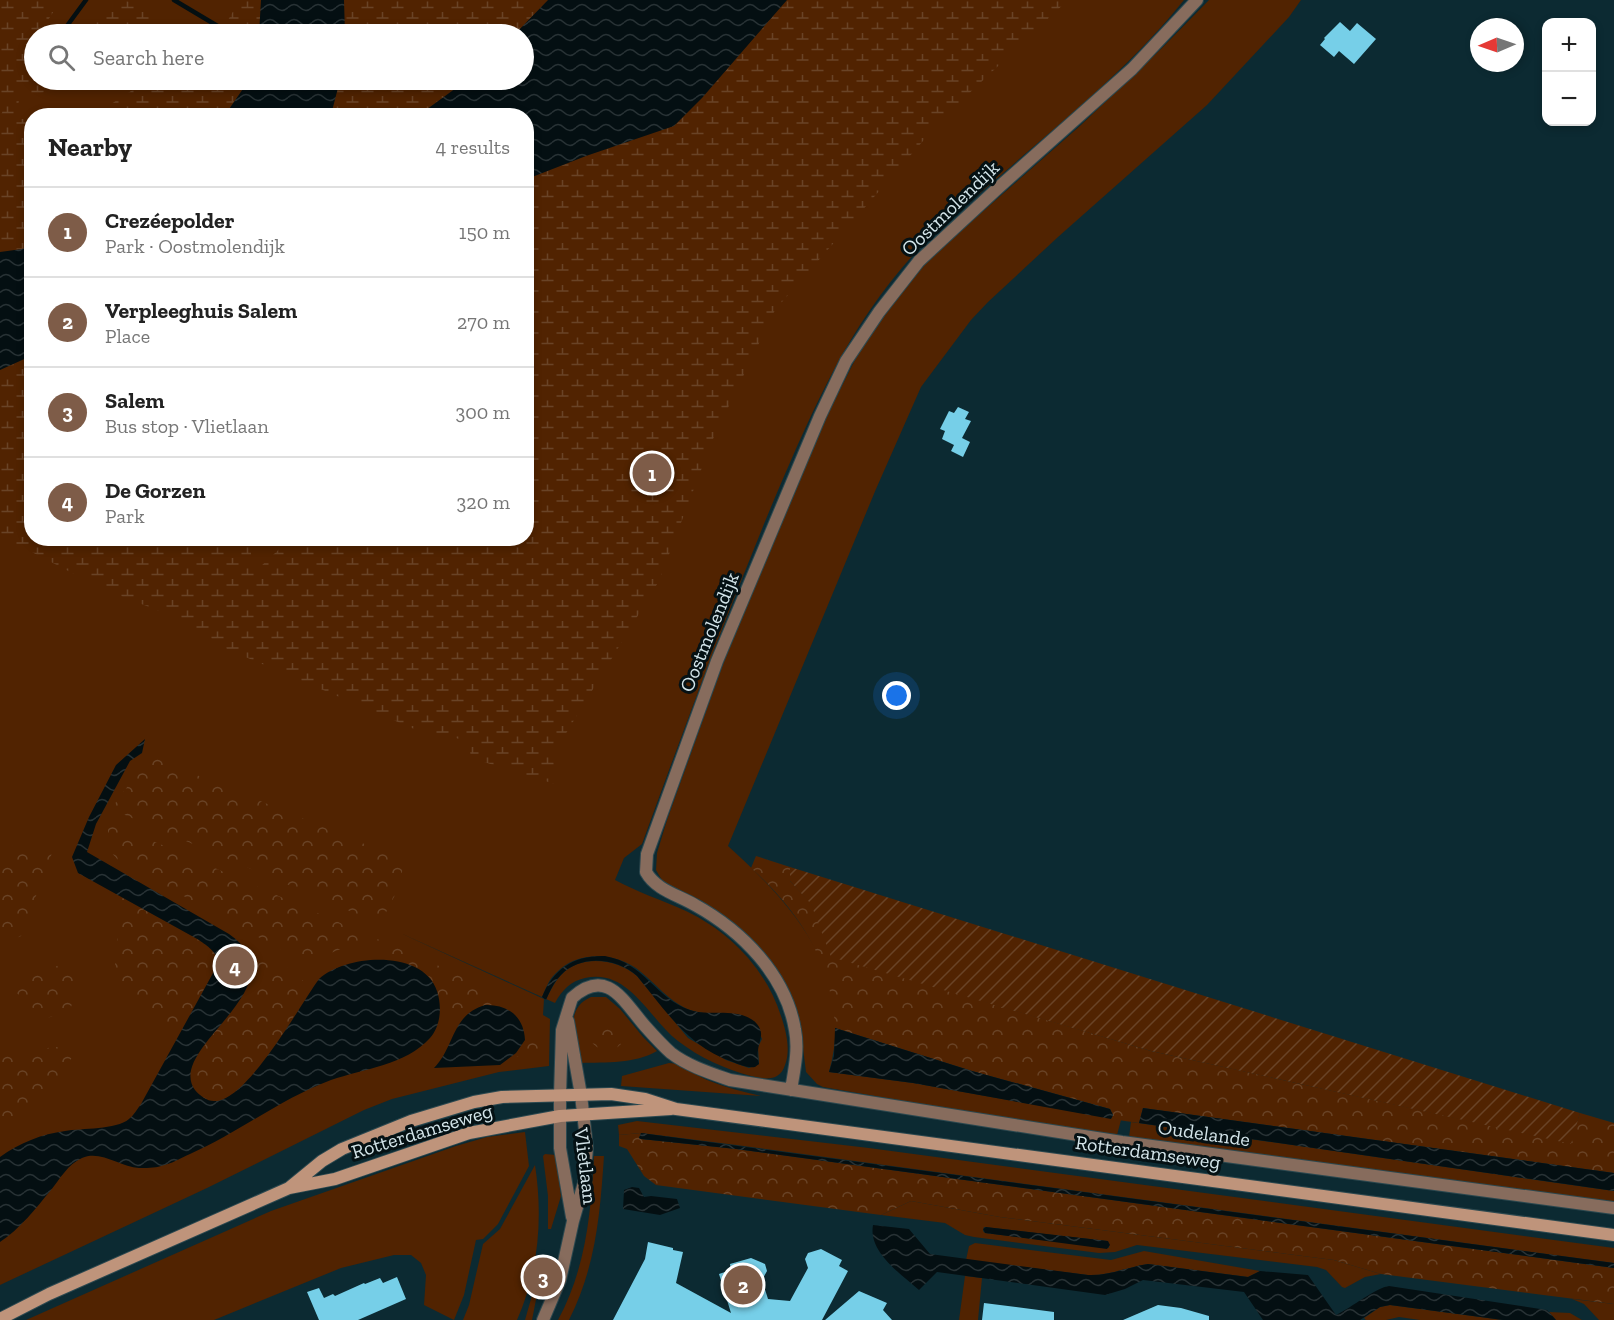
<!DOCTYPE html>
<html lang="en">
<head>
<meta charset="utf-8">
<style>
  body { margin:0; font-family:"Zilla Slab",serif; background:#f2f2f2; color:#222 }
  .controls { position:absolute; right:18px; top:18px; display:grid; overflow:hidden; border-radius:12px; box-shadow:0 3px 9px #0003 }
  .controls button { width:54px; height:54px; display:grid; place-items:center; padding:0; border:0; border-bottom:2px solid #e0e0e0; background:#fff; color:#222; font:30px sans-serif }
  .compass { position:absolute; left:1470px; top:18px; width:54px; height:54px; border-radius:50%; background:#fff; box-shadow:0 3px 9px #0003; rotate:268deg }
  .you { position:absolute; left:897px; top:696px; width:21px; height:21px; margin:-15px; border:4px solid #fff; border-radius:50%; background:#1a73e8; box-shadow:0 0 0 9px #1a73e833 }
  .badge { display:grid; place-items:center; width:39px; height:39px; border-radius:50%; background:#7e5c48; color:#fff; font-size:20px; font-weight:700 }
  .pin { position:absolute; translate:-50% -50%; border:3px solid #fff; box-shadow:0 2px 6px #0006 }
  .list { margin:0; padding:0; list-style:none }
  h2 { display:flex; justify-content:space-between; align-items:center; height:78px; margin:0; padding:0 24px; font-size:26px }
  h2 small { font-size:20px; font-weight:400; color:#767676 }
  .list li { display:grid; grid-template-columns:39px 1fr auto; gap:18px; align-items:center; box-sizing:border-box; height:90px; padding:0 24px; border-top:2px solid #e0e0e0 }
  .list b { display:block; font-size:22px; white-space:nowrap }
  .list p { margin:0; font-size:20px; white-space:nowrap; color:#767676 }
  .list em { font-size:20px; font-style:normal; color:#767676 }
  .icon { flex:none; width:33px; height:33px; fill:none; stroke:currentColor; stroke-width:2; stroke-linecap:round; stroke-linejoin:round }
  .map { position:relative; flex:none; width:1614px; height:1320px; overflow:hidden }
  .search { position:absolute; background:#fff; box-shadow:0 3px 9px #0003; left:24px; top:24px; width:510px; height:66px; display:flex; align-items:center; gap:15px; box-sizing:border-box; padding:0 21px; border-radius:33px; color:#767676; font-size:22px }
  .panel { position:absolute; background:#fff; box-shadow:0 3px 9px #0003; left:24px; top:108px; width:510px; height:438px; border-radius:24px }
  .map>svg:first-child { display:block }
  .green { fill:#512301; fill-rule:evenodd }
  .forest { fill:url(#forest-crowns) }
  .wetland { fill:url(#wetland-marsh) }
  .garden { fill:url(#garden-furrows) }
  .water { fill:url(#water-waves) }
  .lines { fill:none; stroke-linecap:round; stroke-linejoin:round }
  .stream { stroke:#040f12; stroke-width:4.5 }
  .building { fill:#76cfe8 }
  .minor-casing { stroke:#2c484f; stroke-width:14 }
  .tertiary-casing { stroke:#2c484f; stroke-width:14 }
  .secondary-casing { stroke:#2c484f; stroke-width:14 }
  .minor { stroke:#876c5d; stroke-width:12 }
  .tertiary { stroke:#876c5d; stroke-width:12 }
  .secondary { stroke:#bf947b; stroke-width:12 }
  .labels { text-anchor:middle; stroke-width:6; stroke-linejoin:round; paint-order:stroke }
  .street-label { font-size:20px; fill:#d4e5ea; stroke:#051114 }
</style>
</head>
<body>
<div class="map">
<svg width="1614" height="1320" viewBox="0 0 1614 1320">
  <defs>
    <pattern id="forest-crowns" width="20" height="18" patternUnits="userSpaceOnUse" patternTransform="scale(1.5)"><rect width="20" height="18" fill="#512301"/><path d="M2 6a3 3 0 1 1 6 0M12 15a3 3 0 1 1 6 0" fill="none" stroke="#694326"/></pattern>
    <pattern id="wetland-marsh" width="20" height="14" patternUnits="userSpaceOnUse" patternTransform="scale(1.5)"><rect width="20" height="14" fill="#512301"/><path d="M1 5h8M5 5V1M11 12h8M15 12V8" fill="none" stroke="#694326"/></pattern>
    <pattern id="garden-furrows" width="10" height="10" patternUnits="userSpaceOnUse" patternTransform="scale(1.5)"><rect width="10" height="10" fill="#512301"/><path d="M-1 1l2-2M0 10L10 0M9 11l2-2" fill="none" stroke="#694326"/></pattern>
    <pattern id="water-waves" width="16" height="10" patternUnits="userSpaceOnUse" patternTransform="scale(1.5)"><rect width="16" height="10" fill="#040f12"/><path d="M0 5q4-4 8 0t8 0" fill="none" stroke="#283235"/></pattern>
  </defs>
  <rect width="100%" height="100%" fill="#0c2a32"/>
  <path class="green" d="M0,0H1184C1129,69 1060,123 994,181C962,209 928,236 901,269C841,340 807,423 771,507C725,618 683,731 642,844L624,858L615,880C637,892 662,900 686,911C730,932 766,969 781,1016C786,1031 791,1049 785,1065C780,1081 766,1080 751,1076C725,1069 700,1058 678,1041C649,1019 629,968 585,978C571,981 562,990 555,1003L546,999C551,990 555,981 562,974C581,954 618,959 637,976L688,1038L726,1060L749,1068L759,1064L758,1047L762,1039L755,1022C732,1010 710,1018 687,1009C668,1000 657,985 641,972C617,952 578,950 556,973C549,979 546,988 542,997L398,932L544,999L543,1015L550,1019L549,1066L499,1072L392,1099L364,1110L207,1188L0,1285ZM34,34H524V80H34ZM32,116H526V538H32Z
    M1209,0H1301L1289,17L1207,105L1058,237L988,302L971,320L921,387L876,489L728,846C795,907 856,975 829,1072L913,1083L1121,1120L1117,1135L979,1114L823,1087L817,1084L806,1072L801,1032L791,999L776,969L742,930L702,901L663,882L656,870L657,853L667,820L723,664L820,429L862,346L876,324L931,257L1081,125L1163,47Z
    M591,997H606L620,1009L643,1037L657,1051C635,1064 606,1062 581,1063C575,1040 563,1009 591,997Z
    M669,1063C682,1063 695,1075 707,1080C725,1087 743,1092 761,1096L621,1086L622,1076Z
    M637,1121L869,1148L1614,1248V1263L736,1145L641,1133L619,1135L618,1125Z
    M1131,1122L1614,1191V1202L1129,1137Z
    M525,1132L529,1166L498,1224L483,1239L476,1240L464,1295L454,1320L424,1305L426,1275L421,1263L411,1255H394L341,1268L214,1320H26L271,1211L456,1146L487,1137Z
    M545,1154L556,1155L561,1196L551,1229H548V1196L543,1156Z
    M594,1156H604C600,1215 596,1266 569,1320H558C586,1268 591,1213 594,1156Z
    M535,1165C543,1217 539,1270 517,1320H463L469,1305L483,1244L500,1229Z
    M911,1201L1000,1217L1334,1260L1381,1274L1365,1277L1345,1288L1342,1287L1326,1270L1317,1267L1137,1245L1115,1252L1099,1253L974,1237L965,1235L945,1223L881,1215ZM984,1227L1107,1241L1109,1248L985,1233L983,1231Z
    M975,1243L1111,1260L1144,1251L1260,1271L1248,1277L1148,1264C1128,1267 1108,1276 1088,1275L966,1260L969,1246Z
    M965,1276L982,1278L978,1320H959Z
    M537,1278L540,1279L533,1315L532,1320H525Z
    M1572,1299L1614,1304V1320H1599L1584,1304Z
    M1390,1305L1503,1320H1420L1399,1317L1386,1320H1366L1364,1318L1380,1307Z
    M1549,1312L1570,1313L1582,1320H1556Z"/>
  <path class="forest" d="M153,757L396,857L404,865L395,895L380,924L111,809L147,760Z
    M107,821L494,990L493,1005C483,1006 471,1010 464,1018L440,1008C438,970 416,966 383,959L382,942L348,946L314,960L302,961L118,860L110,851Z
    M17,842L52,853L21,936L0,945V858Z
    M756,856L790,867V881L811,903L835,957L1151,1051L1570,1143L1580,1113L1614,1123V1173L1143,1108L1139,1123L1111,1119L1113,1115L1110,1109L972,1071L835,1028C832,962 799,911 751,868Z
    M121,897L199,940C207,946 218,952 218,964L182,1030L139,1014L114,977Z
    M259,954C278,961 301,973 310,991C288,1021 253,1099 212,1102C154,1081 238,1012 249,984C251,977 252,969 251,961Z
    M73,962L77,993L70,1009L45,1019L11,988L22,975Z
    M596,1022C606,1027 619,1032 621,1044C607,1059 590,1046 585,1030L590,1024Z
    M524,1030C537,1031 542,1042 541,1054L531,1057H511L516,1053L525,1033Z
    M57,1047L76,1050C59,1084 28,1108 0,1133V1053Z
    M641,1133L639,1138L641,1139L736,1149L1614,1268V1304L1381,1274L1334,1260L1000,1217L911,1201L881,1215L656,1185L644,1176L627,1149L619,1146V1135Z"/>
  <path class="wetland" d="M0,0H61L39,34H34V42L25,56L34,60V80H93L68,89L20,96L15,119H31V246L22,249L0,252V114L2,113L4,104L0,99Z
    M115,0H125L156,16L145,34H86Z
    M220,0H261L259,34H220L235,8Z
    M344,0H548L515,34H345Z
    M787,0H1068L944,117L775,310L712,441L659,581L565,735L554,742L552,753L558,785L471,758L469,743L446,734L433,737L227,649L183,620L105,590L24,548L0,542V370L31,356L32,538L251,539V561L259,568L290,539L526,538L527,179L586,156L674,126L702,98Z
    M148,80H249L225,115L70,116L108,106Z
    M340,80H467L419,115L331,116Z"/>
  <path class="garden" d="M790,867L1580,1113L1571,1144L1151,1051L831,957L811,904L790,881Z"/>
  <path class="water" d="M261,0H344L345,34H259Z
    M548,0H787L702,98L674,126L586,156L527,179L526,116L419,115L467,80H524V34H515Z
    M249,80H340L331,115H225Z
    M31,246V356L0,370V252L22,249Z
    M145,739L142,753L130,761L96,824L87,852L229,934C304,986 164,1047 195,1090C200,1096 207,1101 214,1101C246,1103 300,1005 319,979C346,954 423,949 437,991C442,1006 441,1026 430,1038C406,1065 363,1069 331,1080C282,1098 238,1133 190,1154C181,1158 171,1164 161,1166C155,1168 145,1168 139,1168C120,1167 101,1150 82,1158C68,1164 60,1179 51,1190C36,1208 20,1229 0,1242V1157C19,1143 42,1134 65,1131C82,1128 116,1130 129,1119C134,1115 137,1109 141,1104L218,964C218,952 207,946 199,940L78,873L72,857L89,817L116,765Z
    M605,956C645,963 655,998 690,1010C710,1017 741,1006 757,1024C765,1034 759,1040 758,1050C757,1055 758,1059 759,1064L755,1067C747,1068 740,1065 733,1062C688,1047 666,1011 637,976C617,958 581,954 561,975C554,982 550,991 546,1000L542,997C553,969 574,955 605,956Z
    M485,1005C507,1004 524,1016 525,1040L516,1053L500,1065L434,1068C455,1047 451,1015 485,1005Z
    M835,1028L972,1071L1110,1109L1113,1115L1111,1119L913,1083L829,1072L834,1056Z
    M1143,1108L1614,1173V1191L1139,1123Z
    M641,1133L1614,1263V1268L736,1149L641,1139L639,1138Z
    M632,1187L639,1188L644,1197L651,1196L677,1199L680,1208L660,1215L623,1209L624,1190Z
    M873,1225L909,1229L930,1254L1088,1275C1109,1276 1128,1267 1148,1264L1248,1277L1260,1271L1308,1275L1336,1315C1351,1308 1377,1287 1389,1286L1547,1310L1556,1320H1503L1390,1305L1380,1307L1360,1320H1263L1244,1292L1143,1280L1125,1289L1105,1295L937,1272L919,1290C901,1274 868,1252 873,1225Z
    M986,1227L1108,1241L1110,1245L1107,1249L985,1233L983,1229Z"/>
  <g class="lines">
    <path class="stream" d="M174,0L231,34
      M61,34L86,0"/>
  </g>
  <path class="building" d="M1340,22L1350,31L1357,23L1376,39L1354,64L1339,51L1334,57L1320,45L1325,39L1324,38Z
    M958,407L969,412L965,419L971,421L962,438L970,442L963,457L951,451L954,445L942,439L945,431L940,429L949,411L954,413Z
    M648,1242L673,1248V1250L683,1252L676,1283L731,1313L719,1274L731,1270L730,1264L751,1258L765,1264L767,1271L762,1280L768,1299L790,1301L808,1268L805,1259L808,1253L821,1249L842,1260L839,1266L848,1271L822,1320H613L645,1259Z
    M397,1277L406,1299L358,1320H319L307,1292L319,1288L324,1298L333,1294L335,1296L364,1283L365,1284L380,1278L383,1283Z
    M859,1291L887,1303L883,1310L892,1320H825Z
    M984,1303L1054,1312V1320H982Z
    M1158,1305L1181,1308L1209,1316V1320H1123Z"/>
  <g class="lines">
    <g class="minor-casing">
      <path id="minor" d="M568,1021L581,1095
        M791,1090C794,1071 799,1050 795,1030C786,975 742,931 695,905C678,895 656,890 646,872L647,854L717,661L820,416L846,361L879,312L919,261L998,188L1132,69L1197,0
        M560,1095L562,1030L572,998C607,966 624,1002 645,1026C653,1035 662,1045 671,1053C688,1066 710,1073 730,1080L1122,1142L1614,1208"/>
    </g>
    <g class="tertiary-casing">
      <path id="tertiary" d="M560,1095V1148L572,1217
        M543,1320L560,1280L573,1221L584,1183L587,1148L581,1095"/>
    </g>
    <g class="secondary-casing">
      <path id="secondary" d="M289,1188L322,1161L342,1149L411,1121L474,1102L502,1097L611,1094L645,1099L676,1109L1614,1235
        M0,1319L49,1294L289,1188L335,1179L469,1133L560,1116L671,1109"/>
    </g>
    <use href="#minor" class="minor"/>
    <use href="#tertiary" class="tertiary"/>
    <use href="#secondary" class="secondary"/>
  </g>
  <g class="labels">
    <g class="street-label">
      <text transform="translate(950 208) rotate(-44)" y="7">Oostmolendijk</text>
      <text transform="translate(709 632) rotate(-68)" y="7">Oostmolendijk</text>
      <text transform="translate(422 1131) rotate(-17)" y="7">Rotterdamseweg</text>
      <text transform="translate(1204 1133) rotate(8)" y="7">Oudelande</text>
      <text transform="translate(1148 1152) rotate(8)" y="7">Rotterdamseweg</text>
      <text transform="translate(586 1166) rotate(83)" y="7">Vlietlaan</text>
    </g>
  </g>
</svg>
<div class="controls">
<button>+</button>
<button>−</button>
</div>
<svg class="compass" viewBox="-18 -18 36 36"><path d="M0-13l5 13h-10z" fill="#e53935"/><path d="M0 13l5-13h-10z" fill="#767676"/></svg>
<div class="you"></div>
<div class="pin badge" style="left:652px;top:473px">1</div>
<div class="pin badge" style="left:743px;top:1285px">2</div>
<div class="pin badge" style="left:543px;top:1277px">3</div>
<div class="pin badge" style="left:235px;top:966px">4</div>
<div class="search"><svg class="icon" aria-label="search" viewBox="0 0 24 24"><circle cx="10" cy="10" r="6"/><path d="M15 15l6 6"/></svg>Search here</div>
<section class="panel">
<h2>Nearby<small>4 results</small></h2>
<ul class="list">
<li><span class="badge">1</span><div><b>Crezéepolder</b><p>Park · Oostmolendijk</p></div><em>150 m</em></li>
<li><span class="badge">2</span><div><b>Verpleeghuis Salem</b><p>Place</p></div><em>270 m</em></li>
<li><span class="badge">3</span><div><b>Salem</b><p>Bus stop · Vlietlaan</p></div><em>300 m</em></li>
<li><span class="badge">4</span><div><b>De Gorzen</b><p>Park</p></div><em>320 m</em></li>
</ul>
</section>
</div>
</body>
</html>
